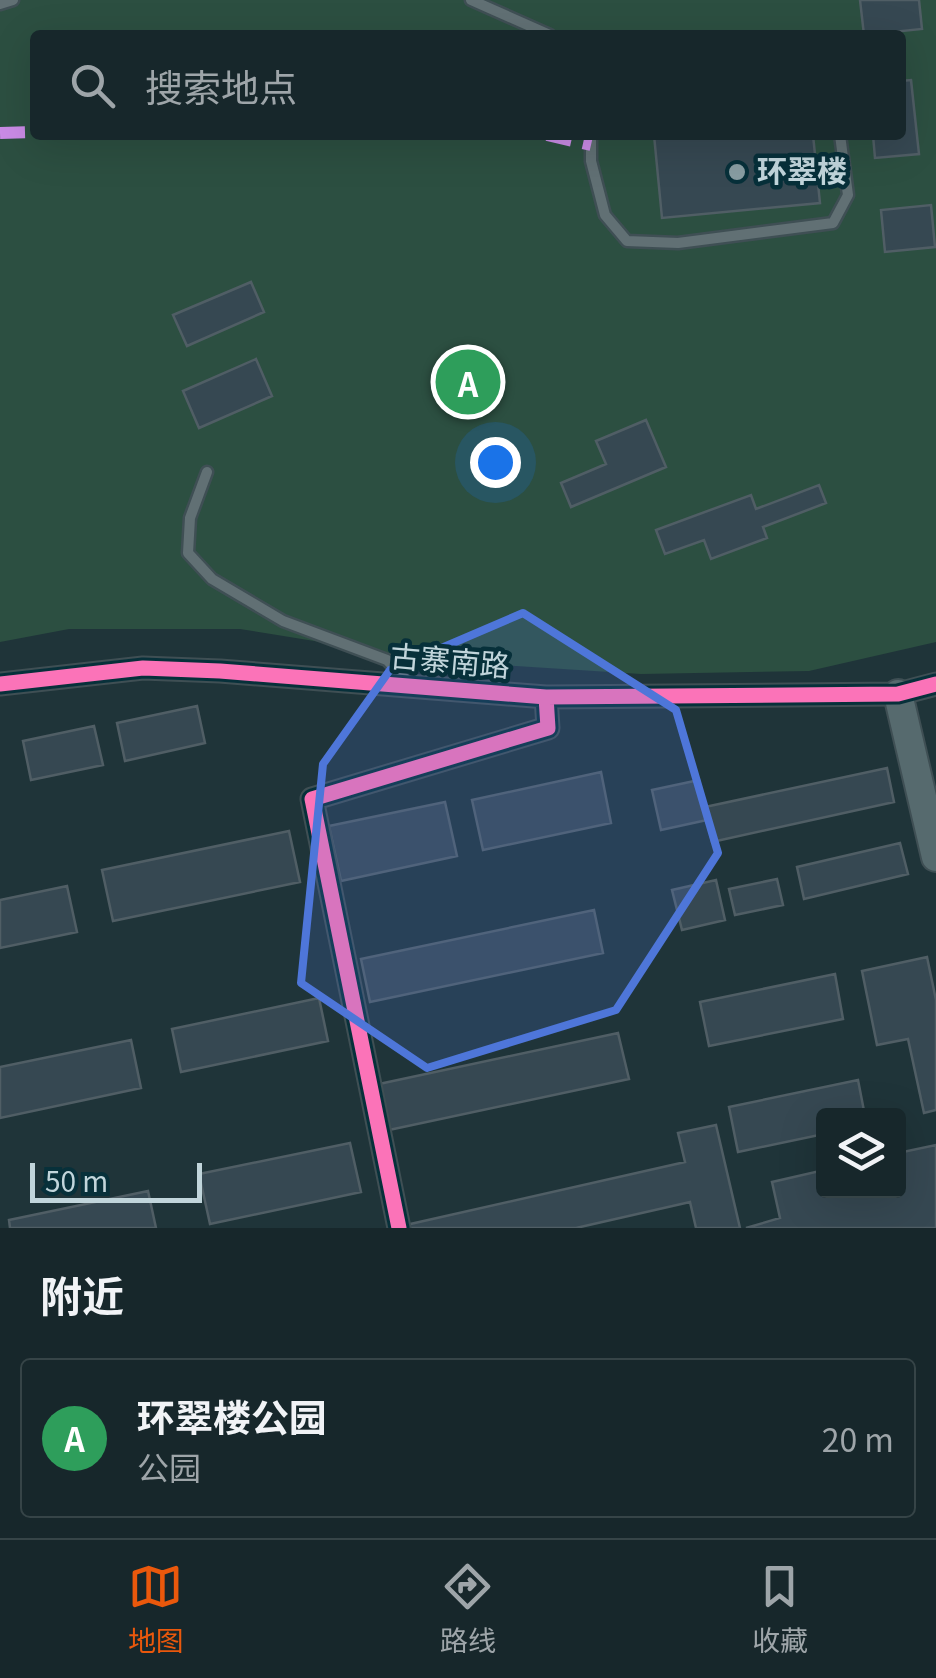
<!DOCTYPE html>
<html lang="zh">
<head>
<meta charset="utf-8">
<style>
  body { margin:0; font-family:Georgia,"Noto Sans SC",serif; background:#243337; color:#f1f3f6 }
  .controls { position:absolute; right:30px; bottom:30px; display:grid; overflow:hidden; border-radius:10px; box-shadow:0 10px 40px #0002 }
  .controls button { width:90px; height:90px; display:grid; place-items:center; padding:0; border:0; border-bottom:2px solid #364447; background:#17272b; color:#f1f3f6; font:50px sans-serif }
  .scale { position:absolute; left:30px; bottom:25px; width:172px; box-sizing:border-box; padding-left:10px; border:5px solid #c1d5db; border-top:0; font-size:28px; line-height:35px; white-space:nowrap; color:#c1d5db; -webkit-text-stroke:8px #07303a; paint-order:stroke }
  .you { position:absolute; left:495px; top:462px; width:35px; height:35px; margin:-25px; border:8px solid #fff; border-radius:50%; background:#1a73e8; box-shadow:0 0 0 15px #1a73e833 }
  .badge { display:grid; place-items:center; width:65px; height:65px; border-radius:50%; background:#ea580c; color:#fff; font-size:32px; font-weight:700 }
  .pin { position:absolute; translate:-50% -50%; border:5px solid #fff; box-shadow:0 2px 10px #0006 }
  .list { margin:0; padding:0; list-style:none }
  h2 { display:flex; justify-content:space-between; align-items:center; height:130px; margin:0; padding:0 40px; font-size:42px }
  h2 small { font-size:32px; font-weight:400; color:#9ea5a9 }
  .list li { display:grid; grid-template-columns:65px 1fr auto; gap:30px; align-items:center; box-sizing:border-box; height:160px; margin:0 20px 20px; padding:0 20px; border:2px solid #364447; border-radius:10px }
  .list b { display:block; font-size:38px; white-space:nowrap }
  .list p { margin:0; font-size:32px; white-space:nowrap; color:#9ea5a9 }
  .list em { font-size:32px; font-style:normal; color:#9ea5a9 }
  .icon { flex:none; width:55px; height:55px; fill:none; stroke:currentColor; stroke-width:2; stroke-linecap:round; stroke-linejoin:round }
  .map { position:relative; flex:none; width:936px; height:1228px; overflow:hidden }
  .search { position:absolute; background:#17272b; box-shadow:0 10px 40px #0002; left:30px; right:30px; top:30px; height:110px; display:flex; align-items:center; gap:25px; box-sizing:border-box; padding:0 35px; border-radius:10px; color:#9ea5a9; font-size:38px }
  .sheet { height:310px; background:#17272b }
  nav { display:flex; justify-content:space-around; align-items:center; box-sizing:border-box; height:140px; border-top:2px solid #364447; background:#17272b; font-size:28px; color:#9ea5a9 }
  nav a { display:grid; justify-items:center; gap:5px }
  nav .on { color:#ea580c }
  .map>svg:first-child { display:block }
  .green { fill:#2c4f41; fill-rule:evenodd }
  .building { fill:#364852; stroke:#505e65; stroke-width:2.5 }
  .lines { fill:none; stroke-linecap:round; stroke-linejoin:round }
  .lane-casing { stroke:#3f4f54; stroke-width:15 }
  .street-casing { stroke:#3f4f54; stroke-width:25 }
  .secondary-casing { stroke:#3f4f54; stroke-width:32 }
  .lane { stroke:#617074; stroke-width:10 }
  .street { stroke:#617074; stroke-width:20 }
  .secondary { stroke:#566a6e; stroke-width:28 }
  .quiet { stroke:#ca8be6; stroke-width:12; stroke-dasharray:25 12; stroke-linecap:butt }
  .cycleway-casing { stroke:#07303a; stroke-width:21 }
  .cycleway { stroke:#fb73b8; stroke-width:15 }
  .marked { fill:#4e76d9; fill-opacity:0.2; stroke:#4e76d9; stroke-width:8; stroke-linejoin:round }
  .poi-dot { fill:#889da2; stroke:#07303a; stroke-width:4 }
  .labels { text-anchor:middle; stroke-width:9; stroke-linejoin:round; paint-order:stroke }
  .poi-label { font-size:30px; font-weight:bold; fill:#c1d5db; stroke:#07303a; text-anchor:start }
  .street-label { font-size:30px; fill:#c1d5db; stroke:#07303a }
</style>
</head>
<body>
<div class="map">
<svg width="936" height="1228" viewBox="0 0 936 1228">
  <rect width="100%" height="100%" fill="#1f3439"/>
  <path class="green" d="M0,0H936V642L809,671L641,674L438,661L240,629H69L0,642ZM35,35H901V135H35Z"/>
  <path class="building" d="M860,0H919L922,29L864,35Z
    M911,80L919,154L875,158L873,135H901V81Z
    M654,135H813L820,203L662,218Z
    M931,205L935,247L885,252L881,210Z
    M251,282L264,312L187,346L173,315Z
    M256,359L272,396L199,428L183,391Z
    M646,420L666,467L571,507L561,483L606,464L596,441Z
    M819,485L826,503L763,527L767,538L711,559L704,540L665,554L656,530L751,495L756,509Z
    M197,706L205,743L125,761L117,723Z
    M94,726L103,765L31,780L23,741Z
    M887,768L894,802L712,842L707,820L661,830L652,790L699,780L705,807Z
    M601,772L611,823L483,850L472,800Z
    M445,802L457,856L341,881L329,826Z
    M289,831L300,882L113,921L102,870Z
    M900,843L908,874L804,899L797,867Z
    M777,879L783,905L735,915L729,889Z
    M716,880L725,920L682,930L672,890Z
    M67,886L77,932L0,948V900Z
    M594,910L603,953L370,1002L361,959Z
    M927,957L936,1000V1110L924,1113L908,1039L877,1045L862,971Z
    M835,974L843,1019L709,1046L700,1002Z
    M319,998L328,1041L181,1072L172,1029Z
    M618,1033L629,1079L389,1130L379,1084Z
    M131,1040L141,1088L0,1118V1067Z
    M858,1080L865,1116H824V1134L738,1152L729,1107Z
    M716,1125L740,1228H696L690,1202L576,1228H407L406,1225L685,1162L678,1133Z
    M350,1143L361,1192L210,1224L199,1174Z
    M936,1145V1228H746L780,1218L772,1182L824,1170V1190H898V1153Z
    M148,1191L156,1228H10L9,1220Z"/>
  <g class="lines">
    <g class="lane-casing">
      <path id="lane" d="M471,0L550,35
        M0,4L13,0
        M591,135V161L605,215L627,241L678,243L833,223L848,195L840,135
        M207,472L190,518L188,553L212,579L283,621L387,660L408,682"/>
    </g>
    <g class="street-casing">
      <path id="street" d="M0,684L143,668L220,671L546,697L898,694L936,684
        M399,1228L312,799L548,728L546,697"/>
    </g>
    <g class="secondary-casing">
      <path id="secondary" d="M898,694L936,857"/>
    </g>
    <use href="#lane" class="lane"/>
    <use href="#street" class="street"/>
    <use href="#secondary" class="secondary"/>
    <path class="quiet" d="M0,133L35,132
      M547,135L591,145"/>
    <g class="cycleway-casing">
      <path id="cycleway" d="M0,684L143,668L220,671L546,697L898,694L936,684
        M399,1228L312,799L548,728L546,697"/>
    </g>
    <use href="#cycleway" class="cycleway"/>
  </g>
  <path class="marked" d="M523,613L676,710L718,853L616,1010L427,1068L301,983L323,764L390,670Z"/>
  <circle class="poi-dot" cx="737" cy="172" r="10"/>
  <g class="labels">
    <g class="poi-label">
      <text x="757" y="182">环翠楼</text>
    </g>
    <g class="street-label">
      <text transform="translate(450 662) rotate(5)" y="10">古寨南路</text>
    </g>
  </g>
</svg>
<div class="controls">
<button><svg class="icon" aria-label="layers" viewBox="0 0 24 24"><path d="M12 4l9 5-9 5-9-5zM3 14l9 5 9-5"/></svg></button>
</div>
<div class="scale">50 m</div>
<div class="you"></div>
<div class="pin badge" style="left:468px;top:382px;background:#2e9e5b">A</div>
<div class="search"><svg class="icon" aria-label="search" viewBox="0 0 24 24"><circle cx="10" cy="10" r="6"/><path d="M15 15l6 6"/></svg>搜索地点</div>
</div>
<section class="sheet">
<h2>附近<small></small></h2>
<ul class="list">
<li><span class="badge" style="background:#2e9e5b">A</span><div><b>环翠楼公园</b><p>公园</p></div><em>20 m</em></li>
</ul>
</section>
<nav>
<a class="on"><svg class="icon" aria-label="map" viewBox="0 0 24 24"><path d="M3 6l6-2 6 2 6-2v14l-6 2-6-2-6 2zM9 4v14M15 6v14"/></svg>地图</a>
<a><svg class="icon" aria-label="directions" viewBox="0 0 24 24"><path d="M12 3l9 9-9 9-9-9zM9 14v-3h6M13 9l2 2-2 2"/></svg>路线</a>
<a><svg class="icon" aria-label="saved" viewBox="0 0 24 24"><path d="M7 4h10v16l-5-4-5 4z"/></svg>收藏</a>
</nav>
</body>
</html>
